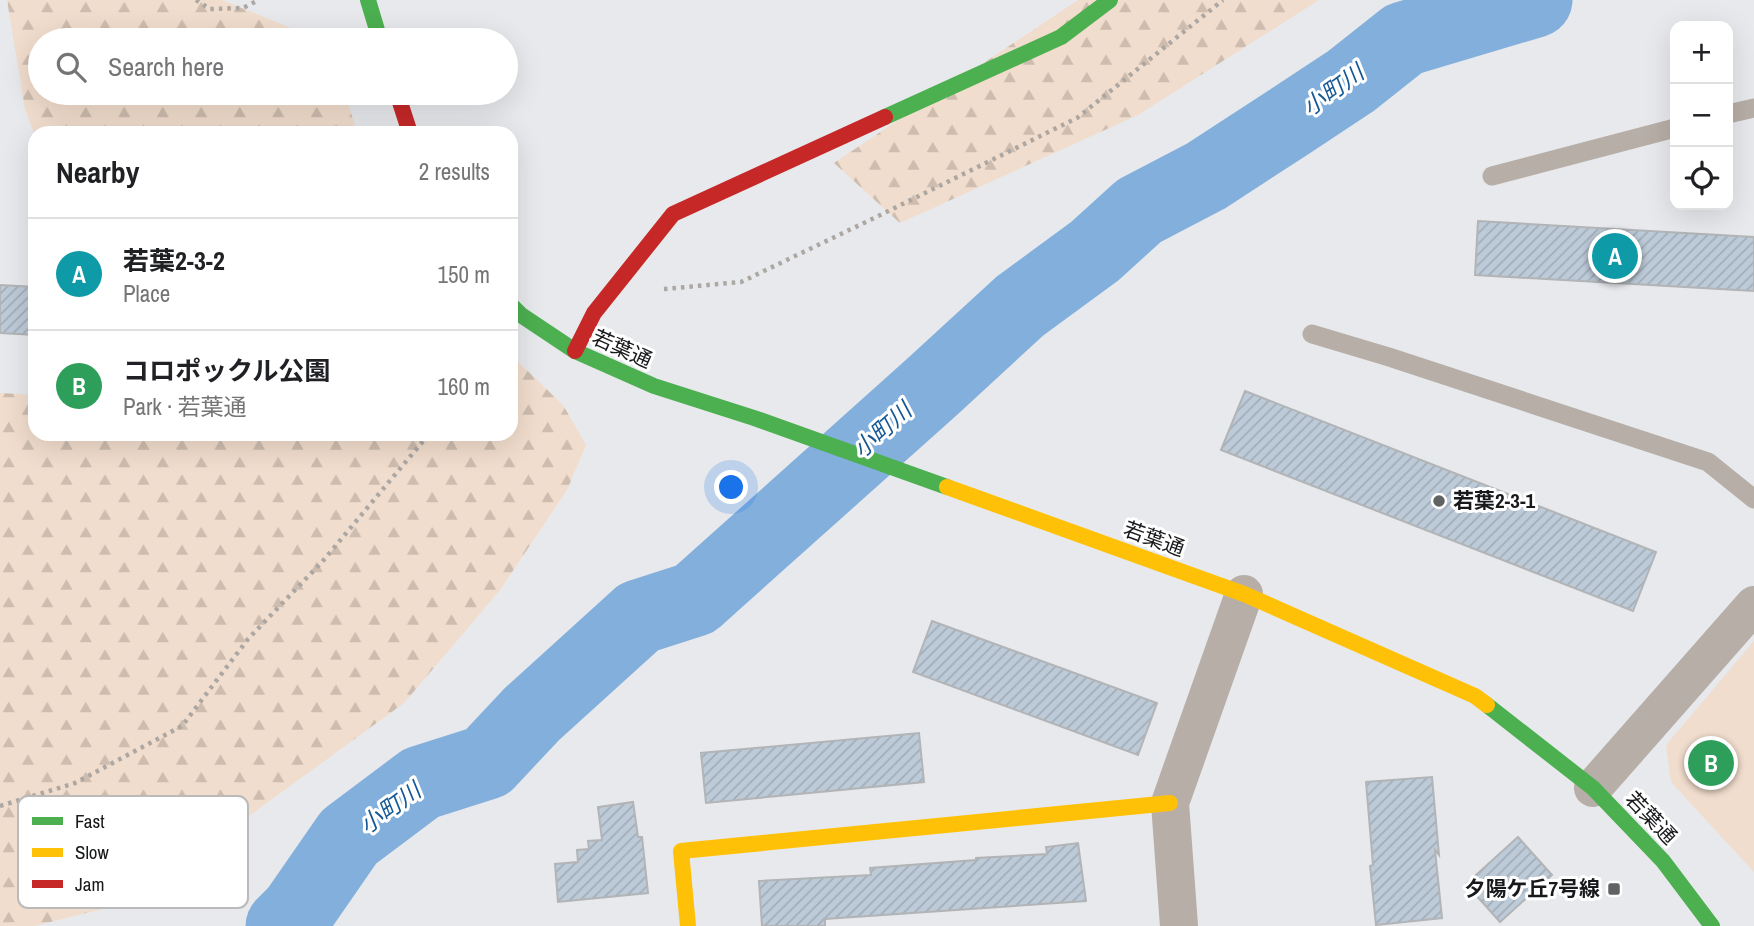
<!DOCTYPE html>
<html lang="en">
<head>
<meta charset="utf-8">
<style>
  body { margin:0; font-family:"Archivo Narrow","Noto Sans JP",sans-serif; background:#f2f2f2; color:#202124 }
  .controls { position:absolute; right:21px; top:21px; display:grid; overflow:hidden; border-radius:14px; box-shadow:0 7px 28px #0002 }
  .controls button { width:63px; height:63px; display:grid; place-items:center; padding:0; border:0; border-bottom:2px solid #e0e0e0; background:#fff; color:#202124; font:35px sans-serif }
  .you { position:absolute; left:732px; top:488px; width:24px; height:24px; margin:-18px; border:5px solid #fff; border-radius:50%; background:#1a73e8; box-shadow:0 0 0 10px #1a73e833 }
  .badge { display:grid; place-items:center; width:46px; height:46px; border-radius:50%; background:#1a73e8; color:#fff; font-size:23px; font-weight:700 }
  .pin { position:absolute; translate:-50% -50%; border:4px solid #fff; box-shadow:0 2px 7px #0006 }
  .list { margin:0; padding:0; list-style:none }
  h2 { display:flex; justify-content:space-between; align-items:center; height:91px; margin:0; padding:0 28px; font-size:30px }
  h2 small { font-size:23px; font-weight:400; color:#757577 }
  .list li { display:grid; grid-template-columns:46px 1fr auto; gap:21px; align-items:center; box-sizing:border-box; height:112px; padding:0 28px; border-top:2px solid #e0e0e0 }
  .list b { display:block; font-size:26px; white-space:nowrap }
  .list p { margin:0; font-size:23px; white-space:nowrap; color:#757577 }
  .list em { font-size:23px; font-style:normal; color:#757577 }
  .icon { flex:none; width:38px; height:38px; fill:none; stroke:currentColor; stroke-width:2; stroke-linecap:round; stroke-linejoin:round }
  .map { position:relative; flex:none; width:1754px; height:926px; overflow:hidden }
  .search { position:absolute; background:#fff; box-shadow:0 7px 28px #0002; left:28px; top:28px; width:490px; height:77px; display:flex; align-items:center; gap:18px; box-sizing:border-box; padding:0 24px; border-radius:38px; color:#757577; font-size:26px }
  .panel { position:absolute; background:#fff; box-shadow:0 7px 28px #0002; left:28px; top:126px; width:490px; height:315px; border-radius:21px }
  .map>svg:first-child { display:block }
  .green { fill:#f1ddcd }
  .forest { fill:url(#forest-firs) }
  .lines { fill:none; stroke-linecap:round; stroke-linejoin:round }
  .river { stroke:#82afdc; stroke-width:75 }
  .building { fill:url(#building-hatch); stroke:#b2b4b6; stroke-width:2 }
  .path { stroke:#aca7a2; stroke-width:4.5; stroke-dasharray:3.5 5; stroke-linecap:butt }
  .lane { stroke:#b7aea7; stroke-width:19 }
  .street { stroke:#b7aea7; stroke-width:38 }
  .fast { stroke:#4caf50; stroke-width:16 }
  .slow { stroke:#ffc107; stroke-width:16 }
  .jam { stroke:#c62828; stroke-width:16 }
  .poi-dot { fill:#606264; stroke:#fff; stroke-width:2.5 }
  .labels { text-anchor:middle; stroke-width:6; stroke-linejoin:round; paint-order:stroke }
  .street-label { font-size:21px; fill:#18191b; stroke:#fff }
  .poi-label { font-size:21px; font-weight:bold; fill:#18191b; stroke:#fff; text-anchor:start }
  .water-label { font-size:23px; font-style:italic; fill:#155894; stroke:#fff }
  .key { fill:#fff; stroke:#bababb; stroke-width:2 }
  .key-label { font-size:19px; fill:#18191b }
</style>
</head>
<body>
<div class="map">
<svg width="1754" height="926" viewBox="0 0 1754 926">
  <defs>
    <pattern id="forest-firs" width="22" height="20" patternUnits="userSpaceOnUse" patternTransform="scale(1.75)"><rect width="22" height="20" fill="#f1ddcd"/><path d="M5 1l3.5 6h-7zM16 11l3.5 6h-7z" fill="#cebdaf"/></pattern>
    <pattern id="building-hatch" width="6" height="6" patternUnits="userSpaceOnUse" patternTransform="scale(1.75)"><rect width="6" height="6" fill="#bdcad8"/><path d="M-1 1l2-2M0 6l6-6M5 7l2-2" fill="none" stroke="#a2adb9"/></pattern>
  </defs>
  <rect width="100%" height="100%" fill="#e7e9ec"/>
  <path class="green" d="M1754,641V872L1671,782L1666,745Z"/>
  <path class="forest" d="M7,0H222L321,40H40V93H345L357,133H35V136L25,109Z
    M1078,0H1319L1138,115L900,223L834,163Z
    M511,355L563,405L586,445L567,490L500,590L404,703L131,902L34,926H0V393L35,395V434H511Z"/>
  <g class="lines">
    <path class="river" d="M283,926L297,912L349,837L421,783L487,762L532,714L639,617L695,599L933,386L1020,306L1095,251L1139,211L1206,176L1289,122L1351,81L1404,39L1535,0"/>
  </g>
  <path class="building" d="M1478,221L1754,237V291L1475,275Z
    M0,285L35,287V335L0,333Z
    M1245,391L1656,552L1633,611L1221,450Z
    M932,621L1157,703L1138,755L913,672Z
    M919,733L924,782L706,803L701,753Z
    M1432,777L1439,855L1435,850L1442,918L1376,925L1370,866L1373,865L1366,782Z
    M633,802L638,837H642L648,893L558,902L555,864L578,862L577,850L589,849L588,841L602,840L598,807Z
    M1518,837L1552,875L1500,922L1466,884Z
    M1078,843L1086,901L825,919V926H762L759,881L871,875L870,868L976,860V858L1047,854L1046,847Z"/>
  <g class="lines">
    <path class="path" d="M196,0L210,9L243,8L259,0
      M664,289L741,282L868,221L1077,118L1223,0
      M0,806L75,783L182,726L248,639L322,562L429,434"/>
    <path class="lane" d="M1728,114L1754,108
      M1492,176L1675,128
      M1312,334L1389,357L1708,462L1754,499"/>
    <path class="street" d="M1593,788L1754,605
      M1179,926L1170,803L1244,594"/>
    <path class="fast" d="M368,0L380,40
      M885,117L1061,37L1110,0
      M511,305L521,315L575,351L654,386L754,418L947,487
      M1487,705L1593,788L1663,861L1712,926"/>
    <path class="slow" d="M947,487L1244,594L1475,696L1487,705
      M688,926L681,851L1170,803"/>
    <path class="jam" d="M397,93L410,133
      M575,351L594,313L673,214L885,117"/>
  </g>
  <g class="poi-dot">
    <circle cx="1439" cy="501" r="7"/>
    <rect x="1607" y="882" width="14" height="14" rx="3.5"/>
  </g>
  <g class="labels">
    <g class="street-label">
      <text transform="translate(622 349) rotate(24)" y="7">若葉通</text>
      <text transform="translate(1154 539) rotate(20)" y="7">若葉通</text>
      <text transform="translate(1651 818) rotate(46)" y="7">若葉通</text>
    </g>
    <g class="poi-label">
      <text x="1453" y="508">若葉2-3-1</text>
      <text x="1600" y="896" text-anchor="end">夕陽ケ丘7号線</text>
    </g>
    <g class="water-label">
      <text transform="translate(1333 90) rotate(-36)" y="8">小町川</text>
      <text transform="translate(882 430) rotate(-42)" y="8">小町川</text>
      <text transform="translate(390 808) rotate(-36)" y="8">小町川</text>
    </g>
  </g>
  <rect x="18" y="796" width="230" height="112" rx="10" class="key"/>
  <rect x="32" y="817" width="31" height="8" fill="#4caf50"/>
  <rect x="32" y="848" width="31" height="9" fill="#ffc107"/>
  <rect x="32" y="880" width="31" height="8" fill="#c62828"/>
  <g class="key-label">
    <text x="75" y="828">Fast</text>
    <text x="75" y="859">Slow</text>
    <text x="75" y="891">Jam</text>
  </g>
</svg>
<div class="controls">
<button>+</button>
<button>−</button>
<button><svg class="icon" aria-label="locate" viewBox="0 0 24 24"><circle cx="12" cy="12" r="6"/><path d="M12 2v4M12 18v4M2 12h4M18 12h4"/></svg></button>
</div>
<div class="you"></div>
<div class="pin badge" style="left:1615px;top:256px;background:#0f9aa8">A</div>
<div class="pin badge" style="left:1711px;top:763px;background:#2e9e5b">B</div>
<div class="search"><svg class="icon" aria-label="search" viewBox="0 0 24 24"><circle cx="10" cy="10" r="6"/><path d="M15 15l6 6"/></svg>Search here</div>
<section class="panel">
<h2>Nearby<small>2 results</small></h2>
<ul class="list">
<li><span class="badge" style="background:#0f9aa8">A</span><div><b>若葉2-3-2</b><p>Place</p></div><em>150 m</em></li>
<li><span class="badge" style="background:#2e9e5b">B</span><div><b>コロポックル公園</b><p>Park · 若葉通</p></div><em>160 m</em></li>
</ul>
</section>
</div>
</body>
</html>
